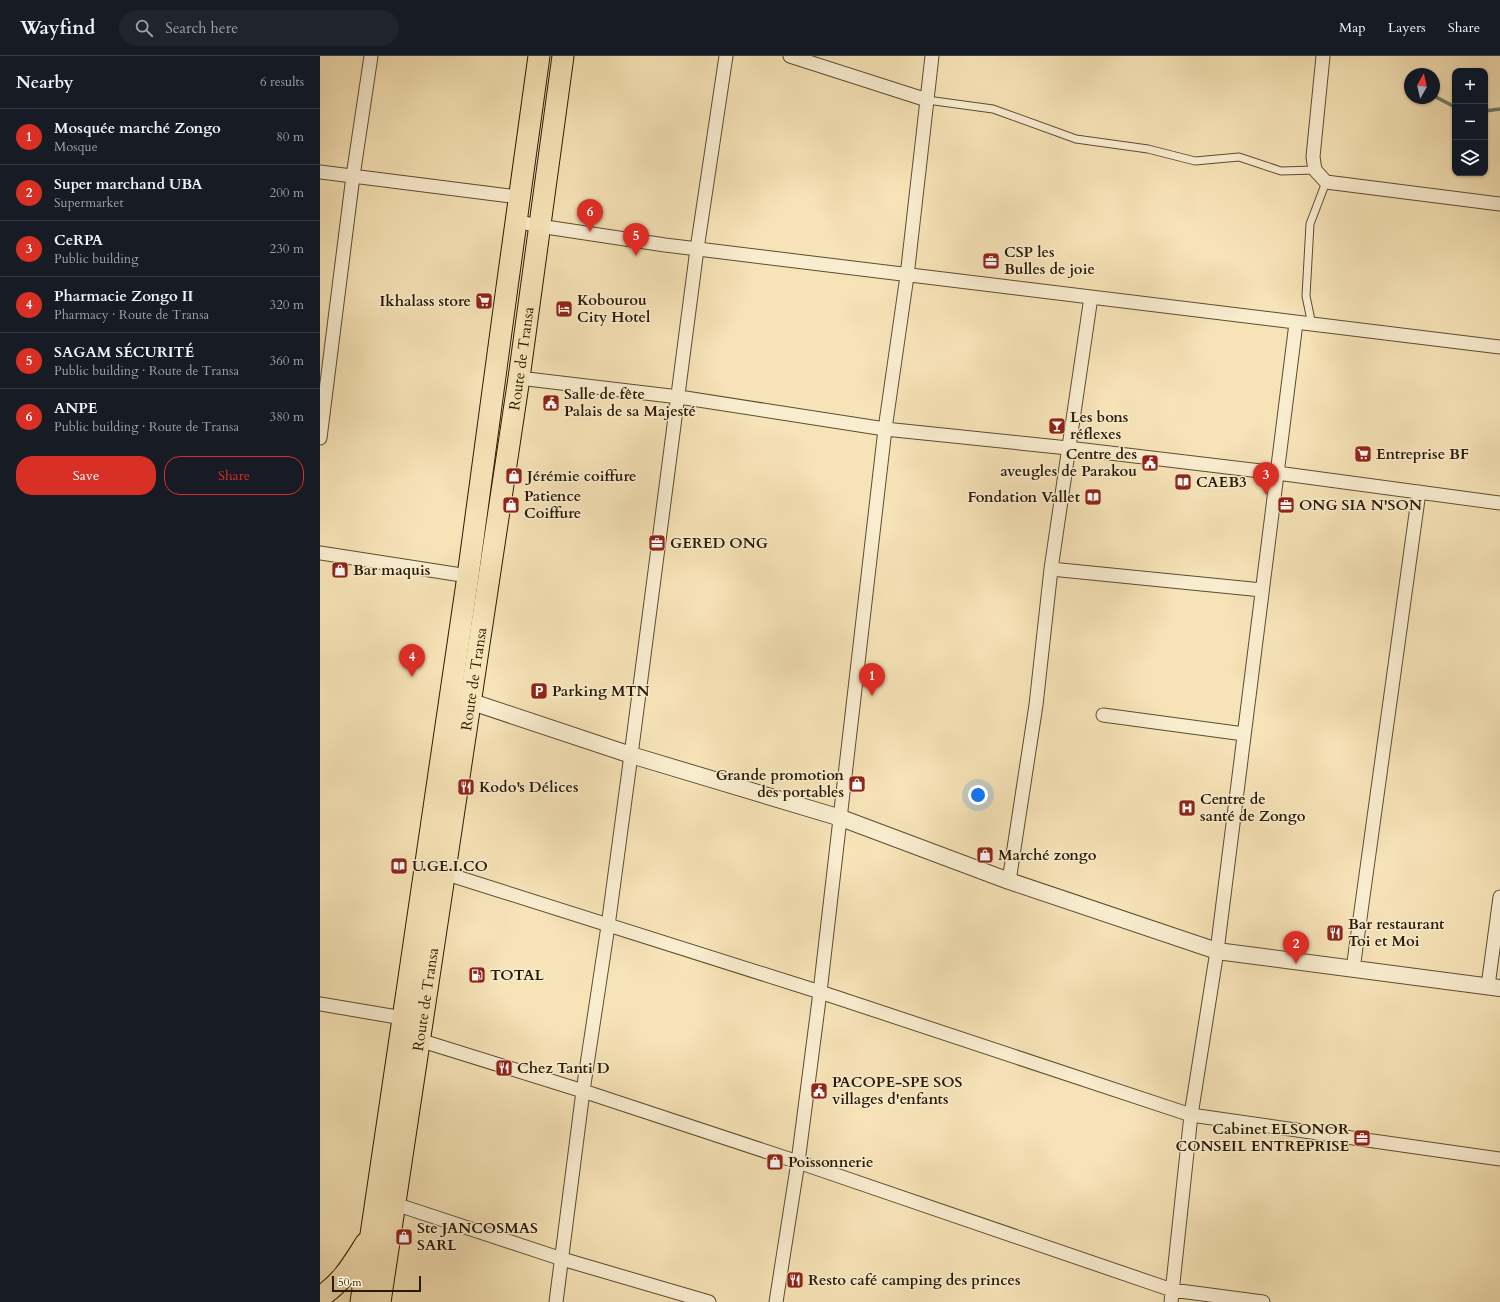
<!DOCTYPE html>
<html lang="en">
<head>
<meta charset="utf-8">
<style>
  body { margin:0; font-family:Cardo,serif; background:#20242c; color:#f1f3f6 }
  .controls { position:absolute; right:12px; top:12px; display:grid; overflow:hidden; border-radius:8px; box-shadow:0 1px 3px #0004 }
  .controls button { width:36px; height:36px; display:grid; place-items:center; padding:0; border:0; border-bottom:1px solid #363941; background:#171b24; color:#f1f3f6; font:20px sans-serif }
  .compass { position:absolute; left:1084px; top:12px; width:36px; height:36px; border-radius:50%; background:#171b24; box-shadow:0 1px 3px #0004; rotate:8deg }
  .scale { position:absolute; left:12px; bottom:10px; width:89px; box-sizing:border-box; padding-left:4px; border:2px solid #2a1a03; border-top:0; font-size:11px; line-height:14px; white-space:nowrap; color:#2a1a03; -webkit-text-stroke:3px #f9edd0; paint-order:stroke }
  .you { position:absolute; left:658px; top:739px; width:14px; height:14px; margin:-10px; border:3px solid #fff; border-radius:50%; background:#1a73e8; box-shadow:0 0 0 6px #1a73e833 }
  .badge { display:grid; place-items:center; width:26px; height:26px; border-radius:50%; background:#d93025; color:#fff; font-size:13px; font-weight:700 }
  .pin { position:absolute; translate:-50% -33px; filter:drop-shadow(0 1px 2px #0008) }
  .pin::after { content:''; position:absolute; top:21px; width:14px; height:12px; background:inherit; clip-path:polygon(0 0,100% 0,50% 100%) }
  .list { margin:0; padding:0; list-style:none }
  h2 { display:flex; justify-content:space-between; align-items:center; height:52px; margin:0; padding:0 16px; font-size:17px }
  h2 small { font-size:13px; font-weight:400; color:#9ea1a6 }
  .list li { display:grid; grid-template-columns:26px 1fr auto; gap:12px; align-items:center; box-sizing:border-box; height:56px; padding:0 16px; border-top:1px solid #363941 }
  .list b { display:block; font-size:15px; white-space:nowrap }
  .list p { margin:0; font-size:13px; white-space:nowrap; color:#9ea1a6 }
  .list em { font-size:13px; font-style:normal; color:#9ea1a6 }
  .actions { display:flex; gap:8px; padding:12px 16px }
  .actions a { flex:1; padding:9px 0; border:1px solid #d93025; border-radius:16px; text-align:center; font-size:14px; color:#d93025 }
  .actions .main { background:#d93025; color:#fff }
  .icon { flex:none; width:22px; height:22px; fill:none; stroke:currentColor; stroke-width:2; stroke-linecap:round; stroke-linejoin:round }
  .map { position:relative; flex:none; width:1180px; height:1246px; overflow:hidden }
  header { display:flex; align-items:center; gap:24px; box-sizing:border-box; height:56px; padding:0 20px; background:#171b24; border-bottom:1px solid #363941 }
  header strong { font-size:19px }
  nav { display:flex; gap:22px; margin-inline-start:auto; font-size:14px }
  .search { width:280px; height:36px; background:#20242c; display:flex; align-items:center; gap:10px; box-sizing:border-box; padding:0 14px; border-radius:22px; color:#9ea1a6; font-size:15px }
  main { display:flex }
  aside { flex:1; background:#171b24 }
  .map>svg:first-child { display:block }
  .lines { fill:none; stroke-linecap:round; stroke-linejoin:round }
  .stream { stroke:#6f7c67; stroke-width:3.5 }
  .service-casing { stroke:#5d4c30; stroke-width:9 }
  .minor-casing { stroke:#5d4c30; stroke-width:15 }
  .tertiary-casing { stroke:#5d4c30; stroke-width:18 }
  .primary-casing { stroke:#2a1a03; stroke-width:23 }
  .service { stroke:#f9edd0; stroke-width:7 }
  .minor { stroke:#f9edd0; stroke-width:13 }
  .tertiary { stroke:#f9edd0; stroke-width:16 }
  .primary { stroke:#f6e3b7; stroke-width:21 }
  .labels { text-anchor:middle; stroke-width:3; stroke-linejoin:round; paint-order:stroke }
  .poi-label { font-size:15px; font-weight:bold; fill:#2a1a03; stroke:#f9edd0; text-anchor:start }
  .street-label { font-size:15px; fill:#2a1a03; stroke:#f9edd0 }
</style>
</head>
<body>
<header>
<strong>Wayfind</strong>
<div class="search"><svg class="icon" aria-label="search" viewBox="0 0 24 24"><circle cx="10" cy="10" r="6"/><path d="M15 15l6 6"/></svg>Search here</div>
<nav><a>Map</a><a>Layers</a><a>Share</a></nav>
</header>
<main>
<aside>
<h2>Nearby<small>6 results</small></h2>
<ul class="list">
<li><span class="badge">1</span><div><b>Mosquée marché Zongo</b><p>Mosque</p></div><em>80 m</em></li>
<li><span class="badge">2</span><div><b>Super marchand UBA</b><p>Supermarket</p></div><em>200 m</em></li>
<li><span class="badge">3</span><div><b>CeRPA</b><p>Public building</p></div><em>230 m</em></li>
<li><span class="badge">4</span><div><b>Pharmacie Zongo II</b><p>Pharmacy · Route de Transa</p></div><em>320 m</em></li>
<li><span class="badge">5</span><div><b>SAGAM SÉCURITÉ</b><p>Public building · Route de Transa</p></div><em>360 m</em></li>
<li><span class="badge">6</span><div><b>ANPE</b><p>Public building · Route de Transa</p></div><em>380 m</em></li>
</ul>
<div class="actions"><a class="main">Save</a><a>Share</a></div>
</aside>
<div class="map">
<svg width="1180" height="1246" viewBox="0 0 1180 1246">
  <rect width="100%" height="100%" fill="#f6e3b7"/>
  <filter id="stains"><feTurbulence type="fractalNoise" baseFrequency=".005" numOctaves="4"/><feColorMatrix values="0 0 0 0 .2 0 0 0 0 .09 0 0 0 0 .02 0 0 0 .5 -.17"/></filter>
  <radialGradient id="worn" r=".72"><stop offset=".6" stop-color="#630" stop-opacity="0"/><stop offset="1" stop-color="#630" stop-opacity=".3"/></radialGradient>
  <g class="lines">
    <path class="stream" d="M1114,40L1135,51
      M1165,55L1180,53"/>
    <g class="service-casing">
      <path id="service" d="M607,44L673,53L756,83L828,93L875,105L919,101L961,115L995,114
        M992,269L986,240L990,168L1006,126"/>
    </g>
    <g class="minor-casing">
      <path id="minor" d="M470,0L607,44
        M1003,0L993,101L995,114L1006,126L1180,148
        M0,116L198,141
        M195,165L219,170L345,189L1180,291
        M199,322L359,341L565,373L748,392L957,417L1180,447
        M0,382L33,120L51,0
        M0,497L148,520
        M731,513L942,534
        M783,659L924,678
        M124,817L500,936L871,1059L1180,1103
        M689,825L716,649L731,513L771,241
        M1033,913L1099,436
        M1168,930L1180,841
        M0,948L83,962
        M99,984L263,1035L478,1106L852,1234L943,1246
        M75,1148L242,1203L389,1246
        M236,1246L263,1035L288,870L311,699L377,193L406,0
        M456,1246L478,1106L500,936L565,373L587,220L612,0
        M851,1246L871,1059L897,895L976,267"/>
    </g>
    <g class="tertiary-casing">
      <path id="tertiary" d="M149,645L311,699L521,762L689,825L897,895L1180,932"/>
    </g>
    <g class="primary-casing">
      <g id="primary">
        <path d="M0,1241C22,1227 32,1209 46,1187"/>
        <path d="M41,1246C76,1004 114,762 148,520C172,347 194,173 219,0"/>
        <path id="s1" d="M60,1246L199,322L243,0"/>
      </g>
    </g>
    <use href="#service" class="service"/>
    <use href="#minor" class="minor"/>
    <use href="#tertiary" class="tertiary"/>
    <use href="#primary" class="primary"/>
  </g>
  <defs>
    <g id="office-square" transform="scale(0.9)"><rect x="-9" y="-9" width="18" height="18" rx="4" fill="#8f2418" stroke="#f9edd0"/><path d="M-6-3h4V-5.5h4V-3h4V5H-6ZM-1-4.5V-3h2v-1.5ZM-6 0V1H6V0Z" fill="#fff"/></g>
    <g id="supermarket-square" transform="scale(0.9)"><rect x="-9" y="-9" width="18" height="18" rx="4" fill="#8f2418" stroke="#f9edd0"/><path d="M-6-5.5h2.5l.6 2H6L4.5 2H-2.5L-4.4-4H-6ZM-1.5 3.2a1.3 1.3 0 1 0 .1 0ZM3 3.2a1.3 1.3 0 1 0 .1 0Z" fill="#fff"/></g>
    <g id="hotel-square" transform="scale(0.9)"><rect x="-9" y="-9" width="18" height="18" rx="4" fill="#8f2418" stroke="#f9edd0"/><path d="M-6-4.5h1.5V1H6V5H4.5V3h-9V5H-6ZM-4 0a1.8 1.8 0 1 1 3.6 0ZM.5 0V-2.5h3Q6-2.5 6 0Z" fill="#fff"/></g>
    <g id="civic-square" transform="scale(0.9)"><rect x="-9" y="-9" width="18" height="18" rx="4" fill="#8f2418" stroke="#f9edd0"/><path d="M-.6-6.5H3V-4.5H.6V-3L4-1V1h2V6H-6V1h2V-1L-.6-3ZM-1.2 2.5V6h2.4V2.5Z" fill="#fff"/></g>
    <g id="bar-square" transform="scale(0.9)"><rect x="-9" y="-9" width="18" height="18" rx="4" fill="#8f2418" stroke="#f9edd0"/><path d="M-6-5H6L.8 .8V4.5H3.5V6h-7V4.5H-.8V.8Z" fill="#fff"/></g>
    <g id="shop-square" transform="scale(0.9)"><rect x="-9" y="-9" width="18" height="18" rx="4" fill="#8f2418" stroke="#f9edd0"/><path d="M-5-2.5h2.3a2.7 3.5 0 0 1 5.4 0H5L5.5 6h-11ZM-1.5-2.5h3a1.5 2.3 0 0 0-3 0Z" fill="#fff"/></g>
    <g id="library-square" transform="scale(0.9)"><rect x="-9" y="-9" width="18" height="18" rx="4" fill="#8f2418" stroke="#f9edd0"/><path d="M-6-4Q-3-5.5-.7-3.5V5Q-3 3-6 4ZM6-4Q3-5.5 .7-3.5V5Q3 3 6 4Z" fill="#fff"/></g>
    <g id="parking-square" transform="scale(0.9)"><rect x="-9" y="-9" width="18" height="18" rx="4" fill="#8f2418" stroke="#f9edd0"/><path d="M-3.5-5.5H1a3.5 3.5 0 0 1 0 7H-1V5.5H-3.5ZM-1-3.4V-.6H.8a1.4 1.4 0 0 0 0-2.8Z" fill="#fff"/></g>
    <g id="restaurant-square" transform="scale(0.9)"><rect x="-9" y="-9" width="18" height="18" rx="4" fill="#8f2418" stroke="#f9edd0"/><path d="M-5-6h1v4h1v-4h1v4h1v-4h1v5L-1.5 .5V6h-2V.5L-5-1ZM5-6V6H3V1.5H1.5Q1.5-4 5-6Z" fill="#fff"/></g>
    <g id="hospital-square" transform="scale(0.9)"><rect x="-9" y="-9" width="18" height="18" rx="4" fill="#8f2418" stroke="#f9edd0"/><path d="M-5-5h3v3.5h4V-5h3V5h-3V1.5h-4V5h-3Z" fill="#fff"/></g>
    <g id="fuel-square" transform="scale(0.9)"><rect x="-9" y="-9" width="18" height="18" rx="4" fill="#8f2418" stroke="#f9edd0"/><path d="M-5.5-6h7V0h2V4h1.3V-2.5L3-4.5l.8-.8L6-3V5H2.5V1h-1V6h-7ZM-4.2-4.7v3.2H.2V-4.7Z" fill="#fff"/></g>
  </defs>
  <g fill-rule="evenodd">
    <use href="#office-square" x="671" y="205"/>
    <use href="#supermarket-square" x="164" y="245"/>
    <use href="#hotel-square" x="244" y="253"/>
    <use href="#civic-square" x="231" y="347"/>
    <use href="#bar-square" x="737" y="370"/>
    <use href="#supermarket-square" x="1043" y="398"/>
    <use href="#civic-square" x="830" y="407"/>
    <use href="#shop-square" x="194" y="420"/>
    <use href="#library-square" x="863" y="426"/>
    <use href="#library-square" x="773" y="441"/>
    <use href="#shop-square" x="191" y="449"/>
    <use href="#office-square" x="966" y="449"/>
    <use href="#office-square" x="337" y="487"/>
    <use href="#shop-square" x="20" y="514"/>
    <use href="#parking-square" x="219" y="635"/>
    <use href="#shop-square" x="537" y="728"/>
    <use href="#restaurant-square" x="146" y="731"/>
    <use href="#hospital-square" x="867" y="752"/>
    <use href="#shop-square" x="665" y="799"/>
    <use href="#library-square" x="79" y="810"/>
    <use href="#restaurant-square" x="1015" y="877"/>
    <use href="#fuel-square" x="157" y="919"/>
    <use href="#restaurant-square" x="184" y="1012"/>
    <use href="#civic-square" x="499" y="1035"/>
    <use href="#office-square" x="1042" y="1082"/>
    <use href="#shop-square" x="455" y="1106"/>
    <use href="#shop-square" x="84" y="1181"/>
    <use href="#restaurant-square" x="475" y="1224"/>
  </g>
  <g class="labels">
    <g class="poi-label">
      <text x="684" y="201">CSP les<tspan x="684" dy="17">Bulles de joie</tspan></text>
      <text x="257" y="249">Kobourou<tspan x="257" dy="17">City Hotel</tspan></text>
      <text x="151" y="250" text-anchor="end">Ikhalass store</text>
      <text x="244" y="343">Salle de fête<tspan x="244" dy="17">Palais de sa Majesté</tspan></text>
      <text x="750" y="366">Les bons<tspan x="750" dy="17">réflexes</tspan></text>
      <text x="817" y="403" text-anchor="end">Centre des<tspan x="817" dy="17">aveugles de Parakou</tspan></text>
      <text x="1056" y="403">Entreprise BF</text>
      <text x="207" y="425">Jérémie coiffure</text>
      <text x="876" y="431">CAEB3</text>
      <text x="204" y="445">Patience<tspan x="204" dy="17">Coiffure</tspan></text>
      <text x="760" y="446" text-anchor="end">Fondation Vallet</text>
      <text x="979" y="454">ONG SIA N'SON</text>
      <text x="350" y="492">GERED ONG</text>
      <text x="33" y="519">Bar maquis</text>
      <text x="232" y="640">Parking MTN</text>
      <text x="524" y="724" text-anchor="end">Grande promotion<tspan x="524" dy="17">des portables</tspan></text>
      <text x="159" y="736">Kodo's Délices</text>
      <text x="880" y="748">Centre de<tspan x="880" dy="17">santé de Zongo</tspan></text>
      <text x="678" y="804">Marché zongo</text>
      <text x="92" y="815">U.GE.I.CO</text>
      <text x="1028" y="873">Bar restaurant<tspan x="1028" dy="17">Toi et Moi</tspan></text>
      <text x="170" y="924">TOTAL</text>
      <text x="197" y="1017">Chez Tanti D</text>
      <text x="512" y="1031">PACOPE-SPE SOS<tspan x="512" dy="17">villages d'enfants</tspan></text>
      <text x="1029" y="1078" text-anchor="end">Cabinet ELSONOR<tspan x="1029" dy="17">CONSEIL ENTREPRISE</tspan></text>
      <text x="468" y="1111">Poissonnerie</text>
      <text x="97" y="1177">Ste JANCOSMAS<tspan x="97" dy="17">SARL</tspan></text>
      <text x="488" y="1229">Resto café camping des princes</text>
    </g>
    <g class="street-label">
      <text dy="5" stroke="none"><textPath href="#s1" startOffset="954">Route de Transa</textPath></text>
      <text dy="5" stroke="none"><textPath href="#s1" startOffset="630">Route de Transa</textPath></text>
      <text dy="5" stroke="none"><textPath href="#s1" startOffset="306">Route de Transa</textPath></text>
    </g>
  </g>
  <rect width="100%" height="100%" filter="url(#stains)"/>
  <rect width="100%" height="100%" fill="url(#worn)"/>
</svg>
<div class="controls">
<button>+</button>
<button>−</button>
<button><svg class="icon" aria-label="layers" viewBox="0 0 24 24"><path d="M12 4l9 5-9 5-9-5zM3 14l9 5 9-5"/></svg></button>
</div>
<svg class="compass" viewBox="-18 -18 36 36"><path d="M0-13l5 13h-10z" fill="#e53935"/><path d="M0 13l5-13h-10z" fill="#9ea1a6"/></svg>
<div class="scale">50 m</div>
<div class="you"></div>
<div class="pin badge" style="left:552px;top:640px">1</div>
<div class="pin badge" style="left:976px;top:908px">2</div>
<div class="pin badge" style="left:946px;top:439px">3</div>
<div class="pin badge" style="left:92px;top:621px">4</div>
<div class="pin badge" style="left:316px;top:200px">5</div>
<div class="pin badge" style="left:270px;top:176px">6</div>
</div>
</main>
</body>
</html>
